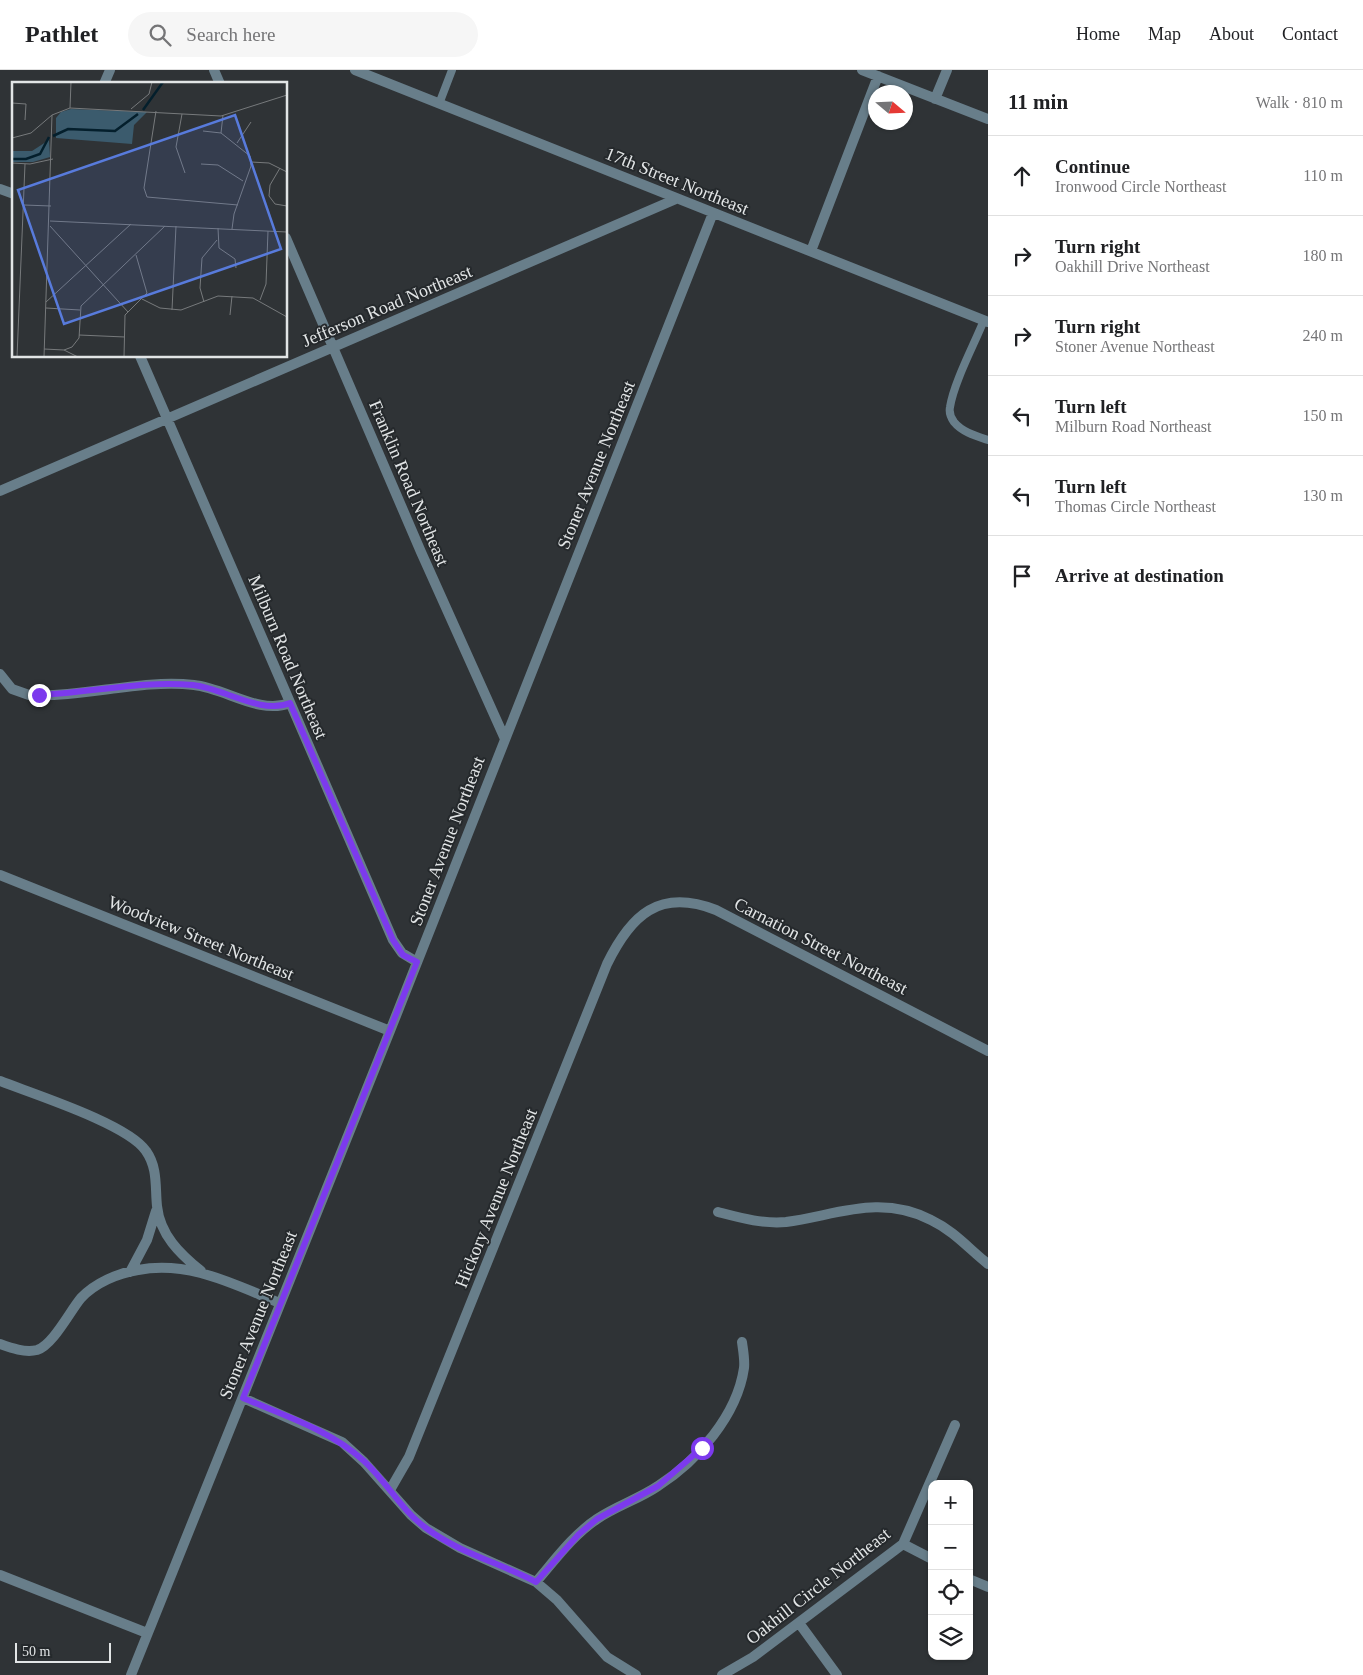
<!DOCTYPE html>
<html lang="en">
<head>
<meta charset="utf-8">
<style>
  body { margin:0; font-family:Georgia,serif; background:#f6f6f6; color:#202124 }
  .controls { position:absolute; right:15px; bottom:15px; display:grid; overflow:hidden; border-radius:10px; box-shadow:0 1px 4px #0004 }
  .controls button { width:45px; height:45px; display:grid; place-items:center; padding:0; border:0; border-bottom:1px solid #e0e0e0; background:#fff; color:#202124; font:25px sans-serif }
  .compass { position:absolute; left:868px; top:15px; width:45px; height:45px; border-radius:50%; background:#fff; box-shadow:0 1px 4px #0004; rotate:109deg }
  .scale { position:absolute; left:15px; bottom:12px; width:96px; box-sizing:border-box; padding-left:5px; border:2px solid #e2e5e6; border-top:0; font-size:14px; line-height:18px; white-space:nowrap; color:#e2e5e6; -webkit-text-stroke:4px #25292c; paint-order:stroke }
  .stop { position:absolute; width:15px; height:15px; margin:-11px; border:4px solid #7c3aed; border-radius:50%; background:#fff }
  .stop.end { background:#7c3aed; border-color:#fff; box-shadow:0 1px 5px #0008 }
  .list { margin:0; padding:0; list-style:none }
  h2 { display:flex; justify-content:space-between; align-items:center; height:65px; margin:0; padding:0 20px; font-size:21px }
  h2 small { font-size:16px; font-weight:400; color:#757577 }
  .list li { display:grid; grid-template-columns:32px 1fr auto; gap:15px; align-items:center; box-sizing:border-box; height:80px; padding:0 20px; border-top:1px solid #e0e0e0 }
  .list b { display:block; font-size:19px; white-space:nowrap }
  .list p { margin:0; font-size:16px; white-space:nowrap; color:#757577 }
  .list em { font-size:16px; font-style:normal; color:#757577 }
  .icon { flex:none; width:28px; height:28px; fill:none; stroke:currentColor; stroke-width:2; stroke-linecap:round; stroke-linejoin:round }
  .map { position:relative; flex:none; width:988px; height:1605px; overflow:hidden }
  header { display:flex; align-items:center; gap:30px; box-sizing:border-box; height:70px; padding:0 25px; background:#fff; border-bottom:1px solid #e0e0e0 }
  header strong { font-size:24px }
  nav { display:flex; gap:28px; margin-inline-start:auto; font-size:18px }
  .search { width:350px; height:45px; background:#f6f6f6; display:flex; align-items:center; gap:12px; box-sizing:border-box; padding:0 18px; border-radius:28px; color:#757577; font-size:19px }
  main { display:flex }
  aside { flex:1; background:#fff }
  .map>svg:first-child { display:block }
  .lines { fill:none; stroke-linecap:round; stroke-linejoin:round }
  .lane { stroke:#687e8a; stroke-width:8 }
  .street { stroke:#687e8a; stroke-width:10 }
  .route { stroke:#7c3aed; stroke-width:6 }
  .labels { text-anchor:middle; stroke-width:4; stroke-linejoin:round; paint-order:stroke }
  .street-label { font-size:18px; fill:#e2e5e6; stroke:#25292c }
  .inset-river { fill:none; stroke:#041f2c; stroke-width:2.5 }
  .inset-road { fill:none; stroke:#777a7c; stroke-width:1 }
  .view { fill:#587bdc; fill-opacity:0.15; stroke:#587bdc; stroke-width:2.5 }
  .inset-edge { fill:none; stroke:#e2e5e6; stroke-width:2.5 }
</style>
</head>
<body>
<header>
<strong>Pathlet</strong>
<div class="search"><svg class="icon" aria-label="search" viewBox="0 0 24 24"><circle cx="10" cy="10" r="6"/><path d="M15 15l6 6"/></svg>Search here</div>
<nav><a>Home</a><a>Map</a><a>About</a><a>Contact</a></nav>
</header>
<main>
<div class="map">
<svg width="988" height="1605" viewBox="0 0 988 1605">
  <rect width="100%" height="100%" fill="#2f3336"/>
  <g class="lines">
    <path class="lane" d="M439,34L452,0
      M984,250C974,275 954,312 950,337C949,342 951,348 954,352C962,362 976,366 988,370"/>
    <path class="street" d="M214,0L220,14
      M355,0L988,252
      M862,0L988,49
      M104,14L110,0
      M935,29L947,0
      M0,119L14,124
      M286,168L421,482L505,669
      M811,181L878,6
      M140,286L393,870L402,883L417,892
      M0,421L676,129
      M0,604L12,619L29,625C84,628 139,609 194,615C225,618 259,645 290,633
      M0,805L390,961
      M0,1011C33,1024 128,1054 146,1081C158,1098 155,1117 157,1136C160,1165 180,1184 201,1201
      M718,1142C741,1148 762,1154 786,1152C837,1145 880,1124 931,1150C954,1161 969,1179 988,1194
      M130,1202L147,1170L156,1141
      M0,1274C11,1278 25,1283 37,1280C53,1275 70,1241 81,1228C95,1213 118,1203 138,1200C189,1190 235,1215 280,1233
      M243,1328L342,1372L364,1392L411,1445L426,1458L460,1478L536,1512L557,1530L607,1587L636,1605
      M390,1420L409,1387L607,894C631,845 659,818 716,840L988,981
      M903,1474L932,1489
      M0,1505L147,1563
      M969,1509L988,1517
      M536,1512C555,1490 573,1465 597,1449C616,1436 639,1429 658,1416C697,1391 737,1346 744,1298C745,1290 743,1280 742,1272
      M799,1553L837,1605
      M131,1605L390,961L713,143
      M722,1605L753,1587L903,1474L955,1355"/>
  </g>
  <g class="lines">
    <path class="route" d="M39,625C90,623 142,610 193,615C223,618 261,645 290,633L393,870L403,885L417,892L243,1328C285,1346 330,1360 364,1391C387,1412 401,1440 426,1458C459,1483 500,1493 536,1512L579,1464L597,1449L658,1416L702,1378"/>
  </g>
  <g class="labels">
    <g class="street-label">
      <text transform="translate(677 111) rotate(22)" y="6">17th Street Northeast</text>
      <text transform="translate(387 236) rotate(-23)" y="6">Jefferson Road Northeast</text>
      <text transform="translate(596 395) rotate(-68)" y="6">Stoner Avenue Northeast</text>
      <text transform="translate(409 413) rotate(67)" y="6">Franklin Road Northeast</text>
      <text transform="translate(288 587) rotate(67)" y="6">Milburn Road Northeast</text>
      <text transform="translate(447 771) rotate(-69)" y="6">Stoner Avenue Northeast</text>
      <text transform="translate(201 868) rotate(22)" y="6">Woodview Street Northeast</text>
      <text transform="translate(821 876) rotate(27)" y="6">Carnation Street Northeast</text>
      <text transform="translate(496 1128) rotate(-68)" y="6">Hickory Avenue Northeast</text>
      <text transform="translate(258 1245) rotate(-68)" y="6">Stoner Avenue Northeast</text>
      <text transform="translate(818 1516) rotate(-38)" y="6">Oakhill Circle Northeast</text>
    </g>
  </g>
  <g transform="translate(12 12)">
    <rect width="275" height="275" fill="#2f3336"/>
    <path d="M59,27L135,30L122,43L120,62L44,56V36L49,30ZM37,58L38,75L21,80H0V69H20Z" fill="#3b5b6d"/>
    <path class="inset-river" d="M131,28L151,0M41,54L56,47L103,49L126,32M0,77H14L28,72L37,55"/>
    <path class="inset-road" d="M0,21L14,22L13,38M58,26L59,0M119,27L137,12L140,0M144,29L132,106L135,115L226,123M170,32L164,65L173,91M191,49L209,51L238,74L239,84L222,132L220,147M209,51L211,33M0,56L19,51L40,33L58,26L209,34L275,13M225,61L239,40M239,80L257,81L275,90M0,81L18,82L41,77M189,82L206,83L231,99M268,86L258,103L257,114L263,122L275,124M12,123L39,124M38,139L275,150M38,144L116,230M206,146L207,166L223,177L224,186M130,217L148,226L169,228L206,214L241,216L275,235M248,218L254,202L256,149M34,220L119,142M192,220L188,206L190,176L205,158M34,226L68,228M160,228L164,144M218,233L220,214M67,253L113,255M32,267L52,268L66,275M52,268L60,265L67,256L69,224L153,144M5,275L13,82M32,275L40,33M112,275L113,233L135,211L124,173"/>
    <path class="view" d="M223,33L269,167L52,242L6,108Z"/>
    <rect width="275" height="275" class="inset-edge"/>
  </g>
</svg>
<div class="controls">
<button>+</button>
<button>−</button>
<button><svg class="icon" aria-label="locate" viewBox="0 0 24 24"><circle cx="12" cy="12" r="6"/><path d="M12 2v4M12 18v4M2 12h4M18 12h4"/></svg></button>
<button><svg class="icon" aria-label="layers" viewBox="0 0 24 24"><path d="M12 4l9 5-9 5-9-5zM3 14l9 5 9-5"/></svg></button>
</div>
<svg class="compass" viewBox="-18 -18 36 36"><path d="M0-13l5 13h-10z" fill="#e53935"/><path d="M0 13l5-13h-10z" fill="#757577"/></svg>
<div class="scale">50 m</div>
<div class="stop" style="left:702px;top:1378px"></div>
<div class="stop end" style="left:39px;top:625px"></div>
</div>
<aside>
<h2>11 min<small>Walk · 810 m</small></h2>
<ul class="list">
<li><svg class="icon" aria-label="ahead" viewBox="0 0 24 24"><path d="M12 20V5M6 11l6-6 6 6"/></svg><div><b>Continue</b><p>Ironwood Circle Northeast</p></div><em>110 m</em></li>
<li><svg class="icon" aria-label="right" viewBox="0 0 24 24"><path d="M7 20v-9h11M14 6l5 5-5 5"/></svg><div><b>Turn right</b><p>Oakhill Drive Northeast</p></div><em>180 m</em></li>
<li><svg class="icon" aria-label="right" viewBox="0 0 24 24"><path d="M7 20v-9h11M14 6l5 5-5 5"/></svg><div><b>Turn right</b><p>Stoner Avenue Northeast</p></div><em>240 m</em></li>
<li><svg class="icon" aria-label="left" viewBox="0 0 24 24"><path d="M17 20v-9H6M10 6l-5 5 5 5"/></svg><div><b>Turn left</b><p>Milburn Road Northeast</p></div><em>150 m</em></li>
<li><svg class="icon" aria-label="left" viewBox="0 0 24 24"><path d="M17 20v-9H6M10 6l-5 5 5 5"/></svg><div><b>Turn left</b><p>Thomas Circle Northeast</p></div><em>130 m</em></li>
<li><svg class="icon" aria-label="arrive" viewBox="0 0 24 24"><path d="M6 21V4h12l-3 4 3 4H6"/></svg><div><b>Arrive at destination</b></div></li>
</ul>
</aside>
</main>
</body>
</html>
